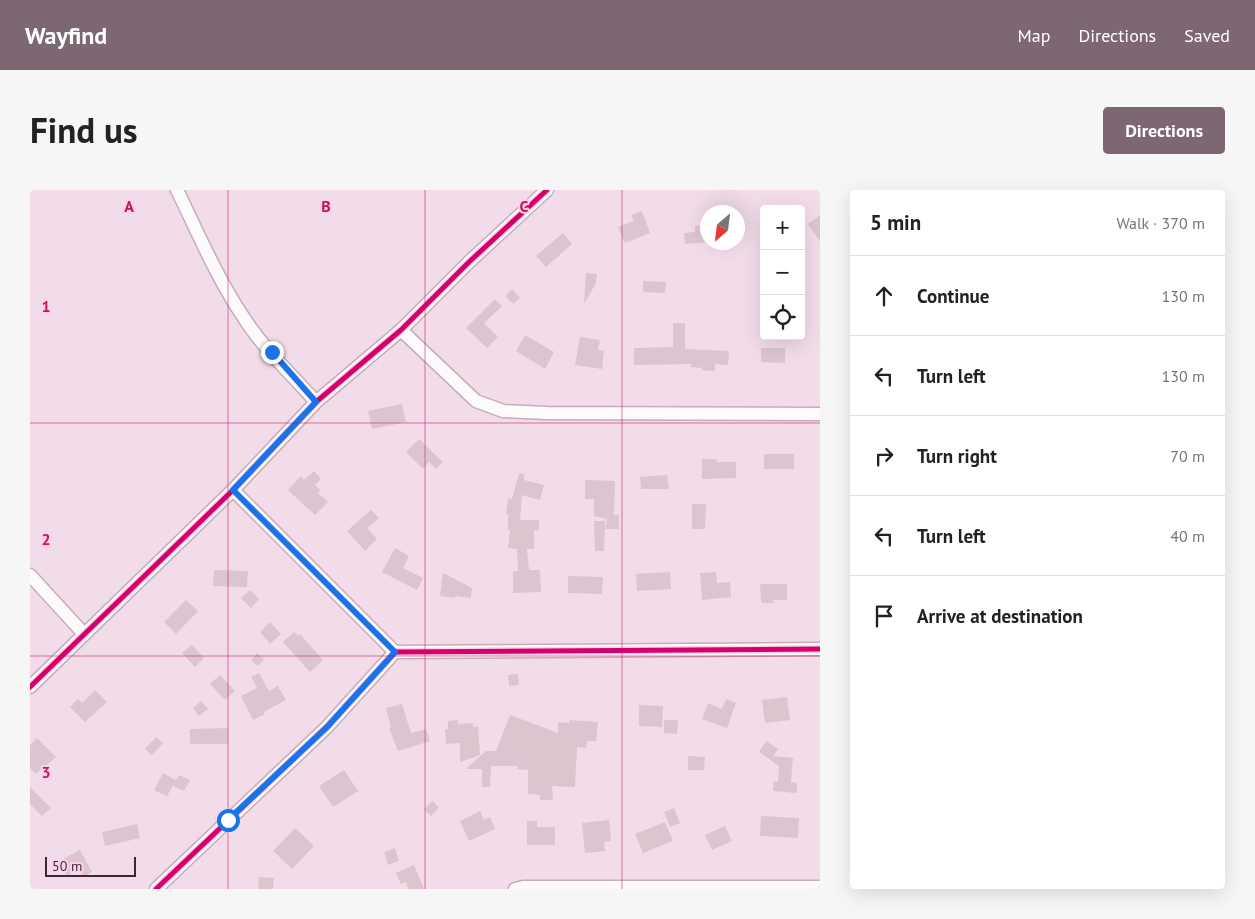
<!DOCTYPE html>
<html lang="en">
<head>
<meta charset="utf-8">
<style>
  body { margin:0; font-family:"PT Sans",sans-serif; background:#f6f6f6; color:#222 }
  .controls { position:absolute; right:15px; top:15px; display:grid; overflow:hidden; border-radius:5px; box-shadow:0 5px 20px #0002 }
  .controls button { width:45px; height:45px; display:grid; place-items:center; padding:0; border:0; border-bottom:1px solid #e0e0e0; background:#fff; color:#222; font:25px sans-serif }
  .compass { position:absolute; left:670px; top:15px; width:45px; height:45px; border-radius:50%; background:#fff; box-shadow:0 5px 20px #0002; rotate:208deg }
  .scale { position:absolute; left:15px; bottom:12px; width:91px; box-sizing:border-box; padding-left:5px; border:2px solid #3c2834; border-top:0; font-size:14px; line-height:18px; white-space:nowrap; color:#3c2834; -webkit-text-stroke:4px #fcd2eb; paint-order:stroke }
  .stop { position:absolute; width:15px; height:15px; margin:-11px; border:4px solid #1a73e8; border-radius:50%; background:#fff }
  .stop.end { background:#1a73e8; border-color:#fff; box-shadow:0 1px 5px #0008 }
  .list { margin:0; padding:0; list-style:none }
  h2 { display:flex; justify-content:space-between; align-items:center; height:65px; margin:0; padding:0 20px; font-size:21px }
  h2 small { font-size:16px; font-weight:400; color:#767676 }
  .list li { display:grid; grid-template-columns:32px 1fr auto; gap:15px; align-items:center; box-sizing:border-box; height:80px; padding:0 20px; border-top:1px solid #e0e0e0 }
  .list b { display:block; font-size:19px; white-space:nowrap }
  .list em { font-size:16px; font-style:normal; color:#767676 }
  .icon { flex:none; width:28px; height:28px; fill:none; stroke:currentColor; stroke-width:2; stroke-linecap:round; stroke-linejoin:round }
  .map { position:relative; flex:none; width:790px; height:699px; overflow:hidden; border-radius:5px }
  header { display:flex; align-items:center; gap:30px; box-sizing:border-box; height:70px; padding:0 25px; background:#7c6773; color:#fff }
  header strong { font-size:24px }
  nav { display:flex; gap:28px; margin-inline-start:auto; font-size:18px }
  .intro { display:flex; align-items:center; justify-content:space-between; box-sizing:border-box; height:120px; padding:0 30px }
  h1 { margin:0; font-size:35px }
  .button { padding:12px 22px; border-radius:5px; background:#7c6773; color:#fff; font-size:18px; font-weight:700 }
  main { display:flex; gap:30px; padding:0 30px }
  aside { flex:1; background:#fff; border-radius:5px; box-shadow:0 5px 20px #0002 }
  .map>svg:first-child { display:block }
  .building { fill:#dbc5cf }
  .lines { fill:none; stroke-linecap:round; stroke-linejoin:round }
  .minor-casing { stroke:#c2afba; stroke-width:15 }
  .minor { stroke:#fdfafc; stroke-width:12 }
  .cycleway-casing { stroke:#fcd2eb; stroke-width:8 }
  .cycleway { stroke:#d6006c; stroke-width:5 }
  .route { stroke:#1a73e8; stroke-width:6 }
  .grid { fill:none; stroke:#c2185b; stroke-width:1; stroke-opacity:0.55 }
  .grid-label { font-size:16px; text-anchor:middle; font-weight:bold; fill:#c2185b; stroke:#fcd2eb; stroke-width:4; stroke-linejoin:round; paint-order:stroke }
</style>
</head>
<body>
<header>
<strong>Wayfind</strong>
<nav><a>Map</a><a>Directions</a><a>Saved</a></nav>
</header>
<div class="intro"><h1>Find us</h1><a class="button">Directions</a></div>
<main>
<div class="map">
<svg width="790" height="699" viewBox="0 0 790 699">
  <rect width="100%" height="100%" fill="#f2dce9"/>
  <path class="building" d="M612,21L620,43L595,53L588,37L604,31L601,25Z
    M790,25V51L778,34Z
    M678,35V52L655,54L654,43L665,42V36Z
    M533,43L542,54L516,77L506,66Z
    M556,83L567,84L566,93L554,114Z
    M613,91L636,92L635,103L613,102Z
    M482,99L490,108L483,114L475,106Z
    M465,109L472,116L454,133L468,147L457,158L436,138Z
    M643,133H655V159L699,161L698,175L685,174V181L672,180V178L661,177V174L604,175V158L643,157Z
    M495,145L524,162L515,179L486,161Z
    M550,147L570,150L568,160L574,161L572,179L545,175Z
    M731,158H755V173L731,172Z
    M372,214L376,232L342,239L338,221Z
    M389,249L413,272L406,279L399,272L393,279L376,262Z
    M734,264H764V279H734Z
    M672,269H686L687,272H706V288L672,289Z
    M284,281L291,289L285,295L290,300L288,303L298,312L285,325L258,300L271,286L274,290Z
    M489,283L494,284V290L514,295L510,310L492,305L490,330H509V341L504,340V359H497L499,380H510L511,402L483,403V381H488L487,359L478,358L480,340H478V324H476L478,308L482,309Z
    M637,285L639,299H611L610,287Z
    M555,290L585,291L584,325H589V339H575L577,329L564,326V309H555Z
    M662,314H676L675,339H662Z
    M341,320L349,328L337,338L347,349L335,361L317,341Z
    M564,331H575L574,361H565Z
    M365,358L379,366L373,378L393,388L387,400L352,382Z
    M184,380L218,381L217,397L183,396Z
    M640,382L641,399L607,401L606,384Z
    M686,382L687,393L700,392L701,407L672,410L670,383Z
    M413,383L442,398L441,408L425,406V408L410,406Z
    M538,386L573,387L572,404L538,403Z
    M730,394H757V410H743L744,413H732L731,410Z
    M220,400L229,409L221,418L211,408Z
    M156,410L168,421L146,444L134,432Z
    M240,432L251,444L240,454L230,442Z
    M264,442L268,446L270,444L293,470L280,482L253,452Z
    M162,455L174,468L165,477L152,463Z
    M227,463L234,469L228,476L221,470Z
    M229,483L239,501L248,496L256,510L234,522L235,524L223,530L211,506L227,498L221,487Z
    M488,484L489,495L479,496L478,485Z
    M190,485L205,501L195,510L180,494Z
    M65,500L77,512L55,532L40,517L48,509L52,513Z
    M757,507L760,530L735,533L732,510Z
    M696,509L706,513L697,538L672,529L678,513L692,519Z
    M171,511L178,519L169,526L163,518Z
    M372,514L381,543L396,539L400,551L368,561L359,538L361,537L356,518Z
    M609,515L633,516L632,537L609,536Z
    M480,525L528,543V532L539,533L540,530L568,532L566,551H557L556,558L547,557L545,597L522,596L523,610H510V605L498,604V580L487,579L488,576H461L460,597H452V579H436L456,561H466Z
    M428,530V534L443,533V537L448,536L450,565L430,572V553L416,554L415,539H418V531Z
    M634,530H648L647,544L634,543Z
    M198,538V554H160V539Z
    M126,547L133,553L122,565L115,559Z
    M7,548L26,567L6,584L0,578V555Z
    M736,551L748,559L743,566L763,568L761,592L767,593V603L743,601L744,591L748,592L749,576L729,562Z
    M658,566L675,567L674,580H658Z
    M314,580L328,601L303,617L289,596Z
    M133,583L146,590L137,606L124,600Z
    M149,585L160,590L154,601L143,596Z
    M0,597L21,618L12,626L0,614Z
    M403,611L409,618L401,626L394,619Z
    M644,618L650,633L640,637L634,622Z
    M450,621L454,630L460,627L465,639L439,651L430,631Z
    M731,626L769,628L768,648L730,646Z
    M579,630L581,651L574,652L575,661L555,663L552,633Z
    M497,631H507V637H525V655H497Z
    M635,632L643,651L613,663L605,644Z
    M107,634L110,648L75,656L72,642Z
    M695,636L702,651L682,660L675,645Z
    M265,638L284,656L262,679L243,661Z
    M365,658L369,671L358,675L354,662Z
    M50,660L62,682L53,687L49,679L37,686L29,671Z
    M384,675L394,699H378L376,692L371,694L366,683Z
    M229,687L244,688L243,699H228Z"/>
  <g class="lines">
    <g class="minor-casing">
      <path id="minor" d="M147,0C168,43 187,88 214,128C233,158 262,185 286,212
        M371,140L446,211L473,221L517,223L790,224
        M203,300L365,462
        M0,385L54,444
        M0,497L203,300L286,212L371,140L439,72L517,0
        M126,699L297,537L365,462L790,459
        M485,699L493,697H790"/>
    </g>
    <use href="#minor" class="minor"/>
    <g class="cycleway-casing">
      <path id="cycleway" d="M0,497L203,300L286,212L371,140L439,72L517,0
        M126,699L297,537L365,462L790,459"/>
    </g>
    <use href="#cycleway" class="cycleway"/>
  </g>
  <g class="lines">
    <path class="route" d="M198,630L297,537L365,462L203,300L286,212L242,162"/>
  </g>
  <path class="grid" d="M198,0V699M395,0V699M592,0V699M0,233H790M0,466H790"/>
  <g class="grid-label">
    <text x="99" y="22">A</text>
    <text x="296" y="22">B</text>
    <text x="494" y="22">C</text>
    <text x="16" y="122">1</text>
    <text x="16" y="355">2</text>
    <text x="16" y="588">3</text>
  </g>
</svg>
<div class="controls">
<button>+</button>
<button>−</button>
<button><svg class="icon" aria-label="locate" viewBox="0 0 24 24"><circle cx="12" cy="12" r="6"/><path d="M12 2v4M12 18v4M2 12h4M18 12h4"/></svg></button>
</div>
<svg class="compass" viewBox="-18 -18 36 36"><path d="M0-13l5 13h-10z" fill="#e53935"/><path d="M0 13l5-13h-10z" fill="#767676"/></svg>
<div class="scale">50 m</div>
<div class="stop" style="left:198px;top:630px"></div>
<div class="stop end" style="left:242px;top:162px"></div>
</div>
<aside>
<h2>5 min<small>Walk · 370 m</small></h2>
<ul class="list">
<li><svg class="icon" aria-label="ahead" viewBox="0 0 24 24"><path d="M12 20V5M6 11l6-6 6 6"/></svg><div><b>Continue</b></div><em>130 m</em></li>
<li><svg class="icon" aria-label="left" viewBox="0 0 24 24"><path d="M17 20v-9H6M10 6l-5 5 5 5"/></svg><div><b>Turn left</b></div><em>130 m</em></li>
<li><svg class="icon" aria-label="right" viewBox="0 0 24 24"><path d="M7 20v-9h11M14 6l5 5-5 5"/></svg><div><b>Turn right</b></div><em>70 m</em></li>
<li><svg class="icon" aria-label="left" viewBox="0 0 24 24"><path d="M17 20v-9H6M10 6l-5 5 5 5"/></svg><div><b>Turn left</b></div><em>40 m</em></li>
<li><svg class="icon" aria-label="arrive" viewBox="0 0 24 24"><path d="M6 21V4h12l-3 4 3 4H6"/></svg><div><b>Arrive at destination</b></div></li>
</ul>
</aside>
</main>
</body>
</html>
